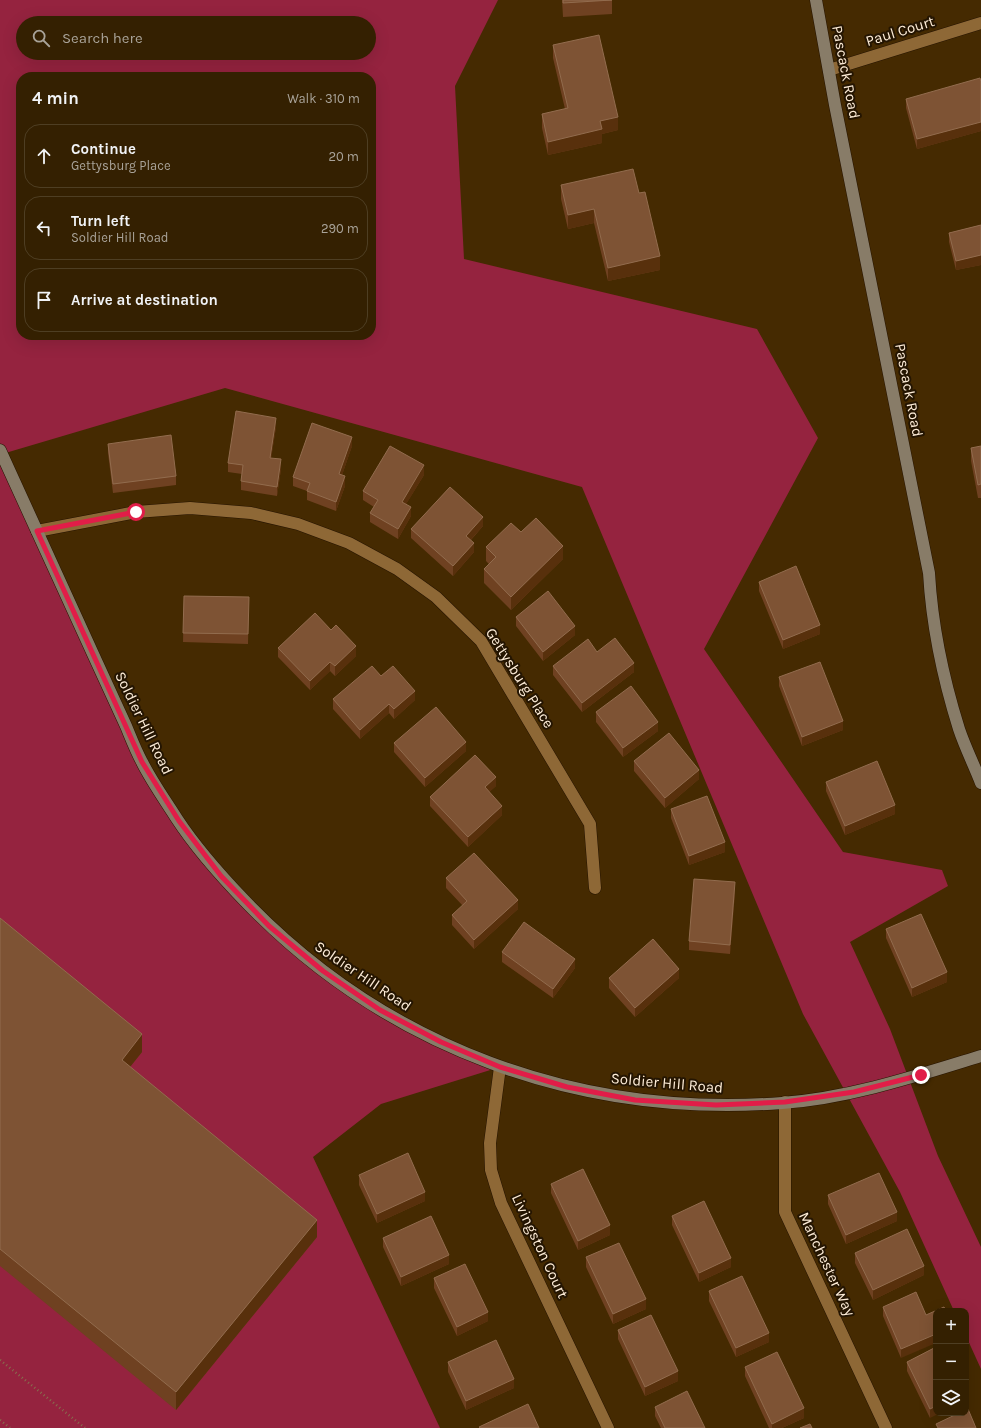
<!DOCTYPE html>
<html lang="en">
<head>
<meta charset="utf-8">
<style>
  body { margin:0; font-family:Karla,sans-serif; background:#3c280b; color:#f1f3f6 }
  .controls { position:absolute; right:12px; bottom:12px; display:grid; overflow:hidden; border-radius:8px; box-shadow:0 4px 16px #0002 }
  .controls button { width:36px; height:36px; display:grid; place-items:center; padding:0; border:0; border-bottom:1px solid #4e3e23; background:#342001; color:#f1f3f6; font:20px sans-serif }
  .stop { position:absolute; width:12px; height:12px; margin:-9px; border:3px solid #e11d48; border-radius:50%; background:#fff }
  .stop.end { background:#e11d48; border-color:#fff; box-shadow:0 1px 4px #0008 }
  .list { margin:0; padding:0; list-style:none }
  h2 { display:flex; justify-content:space-between; align-items:center; height:52px; margin:0; padding:0 16px; font-size:17px }
  h2 small { font-size:13px; font-weight:400; color:#a9a399 }
  .list li { display:grid; grid-template-columns:26px 1fr auto; gap:12px; align-items:center; box-sizing:border-box; height:64px; margin:0 8px 8px; padding:0 8px; border:1px solid #4e3e23; border-radius:16px }
  .list b { display:block; font-size:15px; white-space:nowrap }
  .list p { margin:0; font-size:13px; white-space:nowrap; color:#a9a399 }
  .list em { font-size:13px; font-style:normal; color:#a9a399 }
  .icon { flex:none; width:22px; height:22px; fill:none; stroke:currentColor; stroke-width:2; stroke-linecap:round; stroke-linejoin:round }
  .map { position:relative; flex:none; width:981px; height:1428px; overflow:hidden }
  .search { position:absolute; background:#342001; box-shadow:0 4px 16px #0002; left:16px; top:16px; width:360px; height:44px; display:flex; align-items:center; gap:10px; box-sizing:border-box; padding:0 14px; border-radius:22px; color:#a9a399; font-size:15px }
  .panel { position:absolute; background:#342001; box-shadow:0 4px 16px #0002; left:16px; top:72px; width:360px; height:268px; border-radius:16px }
  .map>svg:first-child { display:block }
  .green { fill:#95233f; fill-rule:evenodd }
  .lines { fill:none; stroke-linecap:round; stroke-linejoin:round }
  .street-casing { stroke:#261400; stroke-width:13 }
  .secondary-casing { stroke:#261400; stroke-width:13 }
  .path { stroke:#87704e; stroke-width:2.5; stroke-dasharray:1 3; stroke-linecap:butt }
  .street { stroke:#8e6836; stroke-width:12 }
  .secondary { stroke:#887c68; stroke-width:12 }
  .wall { fill:#6f4121 }
  .shaded-wall { fill:#58300c }
  .building { fill:#7e5334; stroke:#926c4e }
  .route { stroke:#e11d48; stroke-width:5 }
  .labels { text-anchor:middle; stroke-width:4; stroke-linejoin:round; paint-order:stroke }
  .street-label { font-size:15px; fill:#feedd8; stroke:#241502 }
</style>
</head>
<body>
<div class="map">
<svg width="981" height="1428" viewBox="0 0 981 1428">
  <rect width="100%" height="100%" fill="#452a01"/>
  <path class="green" d="M0,0H498L455,86L464,259L757,329L818,438L704,649L843,852L942,870L948,886L850,942L890,1029L938,1156L981,1247V1369L966,1336V1311H954L900,1192L803,1014L582,487L225,388L2,454L142,762L179,821L269,926L380,1010L500,1067L381,1104L313,1157L440,1428H0ZM23,23H369V53H23ZM21,77H371V335H21Z"/>
  <g class="lines">
    <g class="street-casing">
      <path id="street" d="M829,70L981,23
        M37,531L136,512L190,508L251,513L298,524L349,543L397,569L436,597L481,641L590,824L595,888
        M500,1067L490,1143L491,1170L501,1203L608,1428
        M785,1102V1212L886,1428"/>
    </g>
    <g class="secondary-casing">
      <path id="secondary" d="M816,0L835,105L929,573C932,626 943,678 959,729C965,747 974,765 981,783
        M0,450C31,518 62,586 93,654C104,678 115,702 126,726C131,738 136,751 142,762C152,782 165,800 177,819C196,848 220,875 244,900C386,1048 578,1118 782,1103C850,1098 916,1076 981,1056"/>
    </g>
    <path class="path" d="M0,1360L85,1428
      M0,1420L10,1428"/>
    <use href="#street" class="street"/>
    <use href="#secondary" class="secondary"/>
  </g>
  <path class="wall" d="M562,0H612V14L563,17Z
    M553,45L618,130L602,134V143L548,155L542,128V114L565,109L553,58Z
    M981,82V131L917,149L906,108V99Z
    M561,185L639,193L660,270L608,281L594,223L568,229L561,199Z
    M981,225V265L956,270L949,242V233Z
    M276,427L271,458L281,469L277,496L241,490V481L242,474L228,472V463Z
    M108,444L176,476V485L113,493L108,453Z
    M352,446L342,475L345,486L336,511L307,500V491L293,486V477Z
    M981,446V498H978L971,461V448Z
    M424,475L406,504L411,516L398,539L370,522V513L374,507L363,500V491Z
    M483,526L471,540L474,552L453,576L411,538V529Z
    M521,532L563,559L511,610L484,583V569L489,564L486,561V547Z
    M759,582L820,634L783,649L759,591Z
    M184,596L249,597L248,644L183,642Z
    M516,617L575,635L543,661L516,626Z
    M278,648L356,656L335,676L330,671L310,690L278,657Z
    M597,652L634,672L582,712L553,675V666Z
    M381,676L415,700L394,719L389,713L360,739L333,709V699Z
    M779,677L843,730L802,746L779,686Z
    M596,712L658,731L623,757L596,722Z
    M394,743L466,751L425,787L394,752Z
    M634,761L699,779L665,808L634,771Z
    M826,782L895,814L845,835L826,791Z
    M496,786L489,792L502,815L468,847L430,806V797Z
    M671,809L725,852L689,865L671,818Z
    M446,878L518,909L474,949L452,925V915L463,906L446,888Z
    M735,892L730,954L689,950V941Z
    M0,918L142,1052L130,1067L317,1237L176,1410L0,1266Z
    M886,929L947,982L912,997L886,938Z
    M502,952L575,968L553,998L502,962Z
    M609,978H679L635,1017L609,988Z
    M359,1175L425,1201L377,1223L359,1185Z
    M551,1184L610,1235L578,1250L551,1193Z
    M828,1195L897,1221L846,1244L828,1204Z
    M672,1216L731,1267L699,1282L672,1225Z
    M383,1238L449,1264L401,1286L383,1247Z
    M855,1253L924,1275L873,1300L855,1263Z
    M586,1257L646,1309L613,1324L586,1267Z
    M434,1278L488,1321L457,1336L434,1288Z
    M709,1291L769,1342L736,1357L709,1301Z
    M916,1292L901,1358L883,1316V1307Z
    M618,1330L678,1381L645,1396L618,1339Z
    M936,1347L930,1418L907,1371V1362Z
    M448,1362L514,1388L466,1410L448,1372Z
    M745,1367L804,1418L782,1428H769L745,1376Z
    M655,1407L705,1428H661L655,1416Z"/>
  <path class="shaded-wall" d="M618,117V130L602,134V143L548,155V142L600,121Z
    M981,122V131L917,149V139Z
    M594,209V223L568,229V215Z
    M981,255V265L956,270V261Z
    M660,256V270L608,281V268Z
    M276,418V427L270,467V458Z
    M352,437V446L339,484V474Z
    M281,459V469L277,496V487Z
    M424,465V475L402,511V502Z
    M345,476V486L336,511V502Z
    M411,507V516L398,539V529Z
    M483,517V526L466,545V536Z
    M474,543V552L453,576V566Z
    M563,546V559L511,610V597Z
    M820,625V634L783,649V640Z
    M575,626V635L543,661V652Z
    M356,646V656L335,676V666Z
    M330,662V671L310,690V681Z
    M634,663V672L582,712V703Z
    M415,691V700L394,719V709Z
    M389,704V713L360,739V730Z
    M843,721V730L802,746V737Z
    M658,722V731L623,757V748Z
    M466,742V751L425,787V778Z
    M699,770V779L665,808V798Z
    M496,777V786L485,796V787Z
    M895,805V814L845,835V826Z
    M502,806V815L468,847V837Z
    M725,842V852L689,865V856Z
    M735,882V892L730,954V945Z
    M518,900V909L474,949V940Z
    M575,959V968L553,998V989Z
    M679,969V978L635,1017V1008Z
    M947,972V982L912,997V988Z
    M142,1034V1052L122,1077V1060Z
    M425,1192V1201L377,1223V1214Z
    M897,1212V1221L846,1244V1235Z
    M317,1220V1237L176,1410V1392Z
    M610,1225V1235L578,1250V1241Z
    M449,1255V1264L401,1286V1277Z
    M731,1258V1267L699,1282V1273Z
    M924,1266V1275L873,1300V1290Z
    M646,1299V1309L613,1324V1314Z
    M488,1312V1321L457,1336V1327Z
    M769,1333V1342L736,1357V1348Z
    M936,1334V1343L901,1358V1349Z
    M678,1371V1381L645,1396V1387Z
    M514,1379V1388L466,1410V1401Z
    M936,1406V1413H940L930,1418V1409Z
    M804,1408V1418L782,1428H772V1424Z"/>
  <path class="building" d="M563,0H612L563,3Z
    M599,35L618,117L600,121L602,129L548,142L542,114L568,108L553,45Z
    M980,78L981,82V122L917,139L906,99Z
    M633,169L639,193L645,192L660,256L608,268L594,209L568,215L561,185Z
    M981,225V255L956,261L949,233Z
    M236,411L276,418L270,458L281,459L277,487L241,481L243,465L228,463Z
    M312,423L352,437L339,474L345,476L336,502L307,491L310,483L293,477Z
    M171,435L176,476L113,484L108,444Z
    M390,446L424,465L402,502L411,507L398,529L370,513L378,500L363,491Z
    M981,446V484L978,485L971,448Z
    M450,487L483,517L466,536L474,543L453,566L411,529Z
    M536,518L563,546L511,597L484,569L496,557L486,547L511,523L521,532Z
    M796,566L820,625L783,640L759,582Z
    M548,591L575,626L543,652L516,617Z
    M184,596L249,597L248,634L183,633Z
    M315,613L331,630L336,625L356,646L335,666L330,662L310,681L278,648Z
    M615,638L634,663L582,703L553,666L588,639L597,652Z
    M820,662L843,721L802,737L779,677Z
    M372,666L381,676L393,666L415,691L394,709L389,704L360,730L333,699Z
    M631,686L658,722L623,748L596,712Z
    M436,707L466,742L425,778L394,743Z
    M669,733L699,770L665,798L634,761Z
    M475,755L496,777L485,787L502,806L468,837L430,797Z
    M877,761L895,805L845,826L826,782Z
    M707,796L725,842L689,856L671,809Z
    M474,853L518,900L474,940L452,915L467,901L446,878Z
    M694,879L735,882L730,945L689,941Z
    M921,914L947,972L912,988L886,929Z
    M0,918L142,1034L122,1060L317,1220L176,1392L0,1249Z
    M524,922L575,959L553,989L502,952Z
    M653,939L679,969L635,1008L609,978Z
    M408,1153L425,1192L377,1214L359,1175Z
    M583,1169L610,1225L578,1241L551,1184Z
    M879,1173L897,1212L846,1235L828,1195Z
    M704,1201L731,1258L699,1273L672,1216Z
    M431,1216L449,1255L401,1277L383,1238Z
    M907,1229L924,1266L873,1290L855,1253Z
    M619,1243L646,1299L613,1314L586,1257Z
    M465,1264L488,1312L457,1327L434,1278Z
    M742,1276L769,1333L736,1348L709,1291Z
    M916,1292L926,1315L944,1307L946,1311H936V1334L901,1349L883,1307Z
    M651,1315L678,1371L645,1387L618,1330Z
    M496,1340L514,1379L466,1401L448,1362Z
    M936,1347V1406L930,1409L907,1362Z
    M777,1352L804,1408L772,1424L745,1367Z
    M687,1391L705,1428H665L655,1407Z
    M528,1404L539,1428H480L479,1427Z
    M968,1409L976,1428H938L936,1424L959,1413H966V1410Z
    M810,1424L812,1428H800Z"/>
  <g class="lines">
    <path class="route" d="M136,512L37,531L142,762L179,821L221,876L269,926L323,971L380,1010L441,1042L500,1067L567,1087L635,1100L716,1105L785,1102L854,1092L921,1075"/>
  </g>
  <g class="labels">
    <g class="street-label">
      <text transform="translate(900 31) rotate(-17)" y="5">Paul Court</text>
      <text transform="translate(846 72) rotate(79)" y="5">Pascack Road</text>
      <text transform="translate(909 390) rotate(79)" y="5">Pascack Road</text>
      <text transform="translate(520 678) rotate(58)" y="5">Gettysburg Place</text>
      <text transform="translate(144 723) rotate(64)" y="5">Soldier Hill Road</text>
      <text transform="translate(363 976) rotate(34)" y="5">Soldier Hill Road</text>
      <text transform="translate(667 1083) rotate(5)" y="5">Soldier Hill Road</text>
      <text transform="translate(540 1246) rotate(65)" y="5">Livingston Court</text>
      <text transform="translate(827 1264) rotate(65)" y="5">Manchester Way</text>
    </g>
  </g>
</svg>
<div class="controls">
<button>+</button>
<button>−</button>
<button><svg class="icon" aria-label="layers" viewBox="0 0 24 24"><path d="M12 4l9 5-9 5-9-5zM3 14l9 5 9-5"/></svg></button>
</div>
<div class="stop" style="left:136px;top:512px"></div>
<div class="stop end" style="left:921px;top:1075px"></div>
<div class="search"><svg class="icon" aria-label="search" viewBox="0 0 24 24"><circle cx="10" cy="10" r="6"/><path d="M15 15l6 6"/></svg>Search here</div>
<section class="panel">
<h2>4 min<small>Walk · 310 m</small></h2>
<ul class="list">
<li><svg class="icon" aria-label="ahead" viewBox="0 0 24 24"><path d="M12 20V5M6 11l6-6 6 6"/></svg><div><b>Continue</b><p>Gettysburg Place</p></div><em>20 m</em></li>
<li><svg class="icon" aria-label="left" viewBox="0 0 24 24"><path d="M17 20v-9H6M10 6l-5 5 5 5"/></svg><div><b>Turn left</b><p>Soldier Hill Road</p></div><em>290 m</em></li>
<li><svg class="icon" aria-label="arrive" viewBox="0 0 24 24"><path d="M6 21V4h12l-3 4 3 4H6"/></svg><div><b>Arrive at destination</b></div></li>
</ul>
</section>
</div>
</body>
</html>
